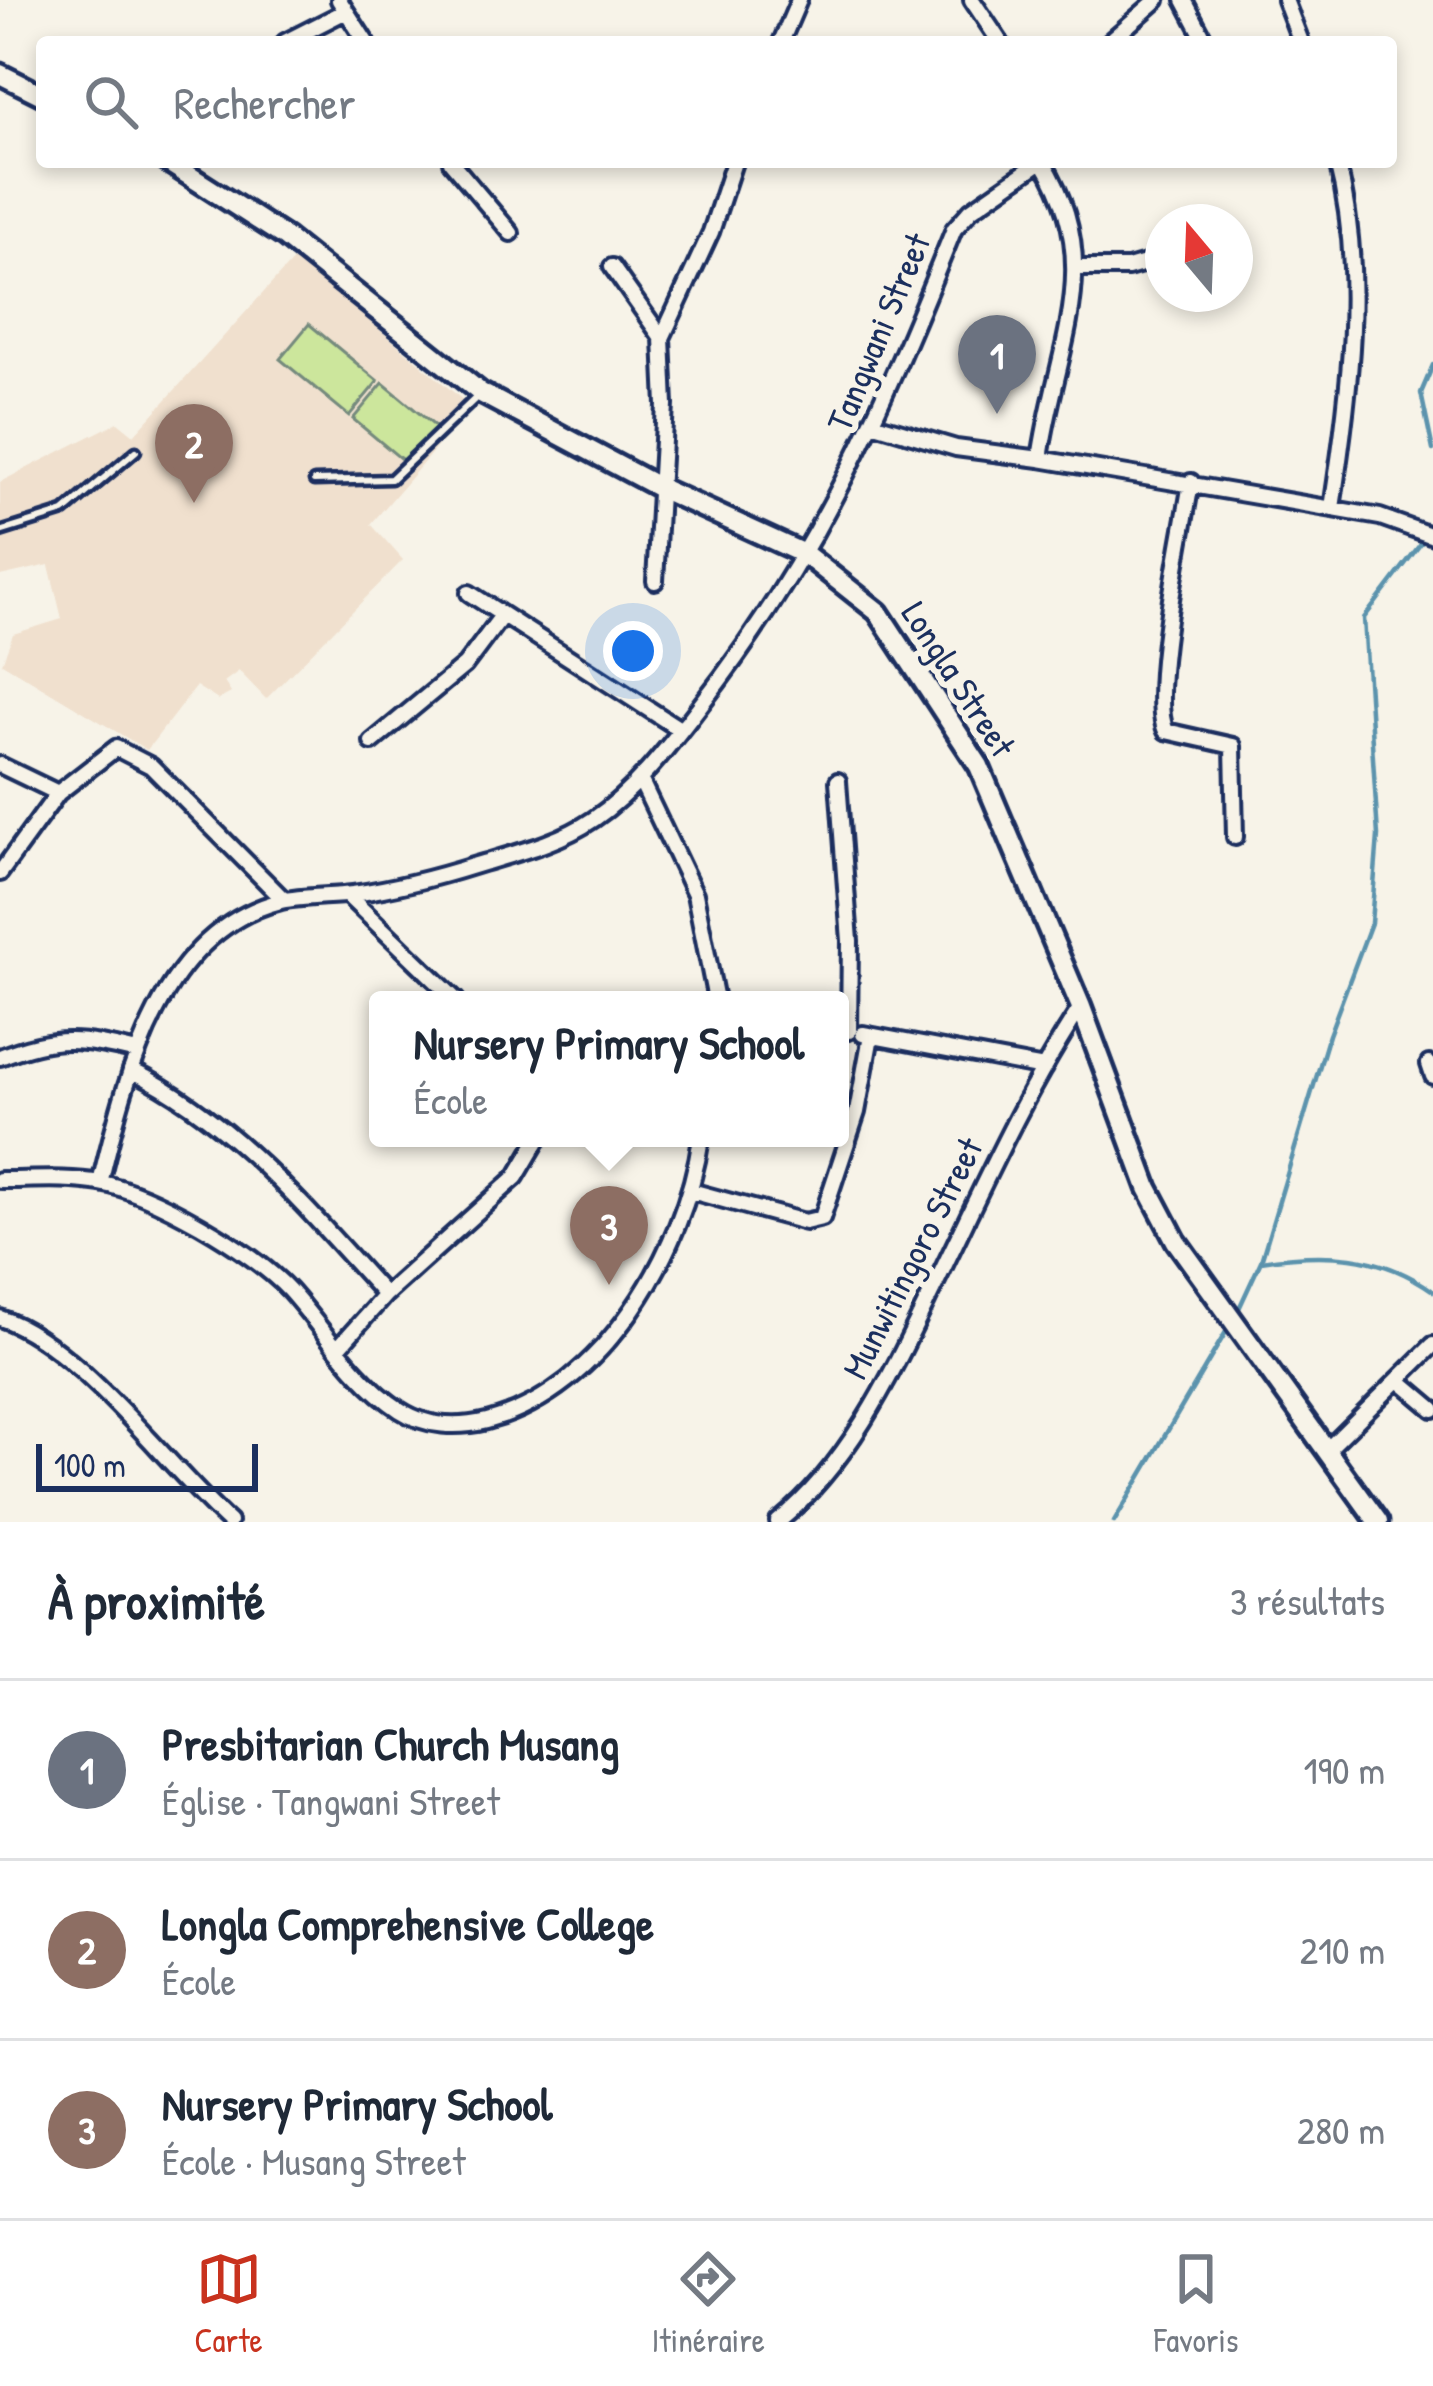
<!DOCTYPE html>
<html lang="fr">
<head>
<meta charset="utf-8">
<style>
  body { margin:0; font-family:"Patrick Hand",sans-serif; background:#f6f6f7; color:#1f2937 }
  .compass { position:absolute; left:1145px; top:204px; width:108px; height:108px; border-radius:50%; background:#fff; box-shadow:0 6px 18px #0003; rotate:341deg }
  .scale { position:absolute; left:36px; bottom:30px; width:222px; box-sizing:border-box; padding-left:12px; border:6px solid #1b2f5e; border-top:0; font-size:33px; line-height:42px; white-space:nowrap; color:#1b2f5e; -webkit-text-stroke:9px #f7f3e8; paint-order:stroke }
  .you { position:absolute; left:633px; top:651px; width:42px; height:42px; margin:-30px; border:9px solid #fff; border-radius:50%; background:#1a73e8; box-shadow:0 0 0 18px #1a73e833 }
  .badge { display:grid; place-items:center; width:78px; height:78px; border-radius:50%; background:#c8321e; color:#fff; font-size:39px; font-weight:700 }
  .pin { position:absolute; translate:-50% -99px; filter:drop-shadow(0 3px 6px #0008) }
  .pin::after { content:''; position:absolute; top:63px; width:42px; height:36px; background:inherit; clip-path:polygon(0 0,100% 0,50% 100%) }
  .popup { position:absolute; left:369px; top:991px; width:480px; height:156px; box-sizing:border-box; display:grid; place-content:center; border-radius:12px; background:#fff; filter:drop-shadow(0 3px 9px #0005); font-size:39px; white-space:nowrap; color:#747a83 }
  .popup b { font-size:45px; color:#1f2937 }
  .popup::after { content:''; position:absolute; left:50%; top:100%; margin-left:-24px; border:24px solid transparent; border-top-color:#fff }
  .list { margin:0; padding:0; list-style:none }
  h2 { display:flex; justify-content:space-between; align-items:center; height:156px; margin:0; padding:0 48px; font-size:51px }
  h2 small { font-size:39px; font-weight:400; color:#747a83 }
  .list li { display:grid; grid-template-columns:78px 1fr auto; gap:36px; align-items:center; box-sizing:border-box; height:180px; padding:0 48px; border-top:3px solid #e0e1e3 }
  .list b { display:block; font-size:45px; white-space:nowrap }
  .list p { margin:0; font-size:39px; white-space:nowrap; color:#747a83 }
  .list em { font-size:39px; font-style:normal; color:#747a83 }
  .icon { flex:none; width:66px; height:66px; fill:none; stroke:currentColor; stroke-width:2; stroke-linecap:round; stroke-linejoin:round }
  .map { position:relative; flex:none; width:1433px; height:1522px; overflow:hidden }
  .search { position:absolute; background:#fff; box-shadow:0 6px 18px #0003; left:36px; right:36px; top:36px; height:132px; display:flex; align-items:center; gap:30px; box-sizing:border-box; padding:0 42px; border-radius:12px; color:#747a83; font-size:45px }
  .sheet { height:696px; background:#fff }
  nav { display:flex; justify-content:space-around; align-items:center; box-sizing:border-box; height:168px; border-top:3px solid #e0e1e3; background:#fff; font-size:33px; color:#747a83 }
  nav a { display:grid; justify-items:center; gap:6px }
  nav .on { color:#c8321e }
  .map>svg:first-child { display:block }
  .built { fill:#f0e0ce }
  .pitch { fill:#cce69c; stroke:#748a7d; stroke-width:3 }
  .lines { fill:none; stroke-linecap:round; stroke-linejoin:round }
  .stream { stroke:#5b93ad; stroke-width:4.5 }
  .lane-casing { stroke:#1b2f5e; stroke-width:15 }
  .street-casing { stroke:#1b2f5e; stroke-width:22 }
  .secondary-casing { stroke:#1b2f5e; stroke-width:27 }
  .lane { stroke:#f7f3e8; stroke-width:6 }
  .street { stroke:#f7f3e8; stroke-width:14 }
  .secondary { stroke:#f7f3e8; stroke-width:18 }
  .labels { text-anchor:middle; stroke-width:12; stroke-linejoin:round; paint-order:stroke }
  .street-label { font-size:36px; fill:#1b2f5e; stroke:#f7f3e8 }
</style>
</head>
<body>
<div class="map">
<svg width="1433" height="1522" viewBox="0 0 1433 1522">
  <rect width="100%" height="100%" fill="#f7f3e8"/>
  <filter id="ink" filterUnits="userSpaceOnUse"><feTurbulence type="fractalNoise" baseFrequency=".00833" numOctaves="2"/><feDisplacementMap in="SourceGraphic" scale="24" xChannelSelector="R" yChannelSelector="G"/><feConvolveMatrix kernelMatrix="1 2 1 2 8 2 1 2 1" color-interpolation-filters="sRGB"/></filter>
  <g filter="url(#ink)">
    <path class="built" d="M295,258L471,407L371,524L403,560L266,699L239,671L224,682L231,693L218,700L196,686L147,750L2,663L13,634L62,619L49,565L0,576V482L118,422L134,435Z"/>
    <path class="pitch" d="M309,324L378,381L349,416L280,359Z
      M383,383L437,428L407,464L353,419Z"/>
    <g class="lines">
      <path class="stream" d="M1433,365L1421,393L1433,450
        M1261,1261L1329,1035L1371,923L1378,836L1364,618L1425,538
        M1236,1315L1261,1261C1323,1251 1380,1253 1433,1291
        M1114,1522L1230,1325"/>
      <g class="lane-casing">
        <path id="lane" d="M314,481L391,479L480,394
          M0,532L64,512L136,451"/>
      </g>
      <g class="street-casing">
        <path id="street" d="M339,0L366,42
          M972,0L1000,42
          M1184,0L1206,42
          M1285,0L1301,42
          M285,42L346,11
          M781,42L799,0
          M1109,42L1157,0
          M451,162L511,233
          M612,267L662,338
          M1076,268H1128L1163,258
          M875,424L956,448L1040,459C1055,349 1107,266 1043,162
          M1040,459L1380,517L1433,536
          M1191,482C1184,530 1148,695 1166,731L1233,746L1235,837
          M1332,508C1349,397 1366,273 1337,162
          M655,581L665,405L662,338L711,232L734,162
          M469,593L681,730
          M372,742L465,665L501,617
          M0,765L58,793
          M640,779L695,894L716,1000
          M838,781L850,941L849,1031
          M0,873L58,793L116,748L151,766L284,900
          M347,895L456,1000
          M863,1034L1044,1068
          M0,1057C55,1035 81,1038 137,1052
          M1429,1064L1433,1076
          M131,1070C235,1121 308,1211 385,1295
          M0,1180C32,1180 68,1177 100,1183C152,1192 253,1251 289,1290C324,1329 355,1381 400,1410C426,1427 458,1428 487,1421C603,1391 685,1251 701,1138
          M100,1183C126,1077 159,932 281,901C304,896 329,897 353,894C395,888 435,878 476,865C516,853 559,843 594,819C636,790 668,747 699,707C818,556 883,406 954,229L971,210L1040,162
          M691,1191L805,1222L822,1218L857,1112L871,1036
          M0,1318C79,1345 164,1463 229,1522
          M338,1348L385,1295L516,1177L539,1138
          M1401,1382L1433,1409
          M1329,1448L1433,1345
          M778,1522C854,1460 896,1364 939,1277C983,1186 1025,1092 1081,1007"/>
      </g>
      <g class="secondary-casing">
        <path id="secondary" d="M0,74L42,95
          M168,162L285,237L481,393L662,489L806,555L878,612L979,766L1081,1007L1148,1188L1176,1241L1378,1522"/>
      </g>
      <use href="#lane" class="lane"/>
      <use href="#street" class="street"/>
      <use href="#secondary" class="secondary"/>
    </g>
  </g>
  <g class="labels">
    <g class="street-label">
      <text transform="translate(878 332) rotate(-67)" y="13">Tangwani Street</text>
      <text transform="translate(959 679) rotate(57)" y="13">Longla Street</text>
      <text transform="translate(912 1258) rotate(-63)" y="13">Munwitingoro Street</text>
    </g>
  </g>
</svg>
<svg class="compass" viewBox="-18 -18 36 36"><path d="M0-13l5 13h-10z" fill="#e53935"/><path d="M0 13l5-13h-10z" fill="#747a83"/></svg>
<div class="scale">100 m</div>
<div class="you"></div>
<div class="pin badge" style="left:997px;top:414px;background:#6b7280">1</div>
<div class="pin badge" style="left:194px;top:503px;background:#8d6e63">2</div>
<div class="pin badge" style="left:609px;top:1285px;background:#8d6e63">3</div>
<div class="popup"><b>Nursery Primary School</b>École</div>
<div class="search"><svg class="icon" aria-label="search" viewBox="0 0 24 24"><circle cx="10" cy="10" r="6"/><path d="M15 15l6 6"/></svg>Rechercher</div>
</div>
<section class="sheet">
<h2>À proximité<small>3 résultats</small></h2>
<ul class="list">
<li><span class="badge" style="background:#6b7280">1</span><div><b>Presbitarian Church Musang</b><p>Église · Tangwani Street</p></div><em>190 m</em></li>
<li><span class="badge" style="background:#8d6e63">2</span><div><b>Longla Comprehensive College</b><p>École</p></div><em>210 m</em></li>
<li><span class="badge" style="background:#8d6e63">3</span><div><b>Nursery Primary School</b><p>École · Musang Street</p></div><em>280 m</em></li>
</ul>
</section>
<nav>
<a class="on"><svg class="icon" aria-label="map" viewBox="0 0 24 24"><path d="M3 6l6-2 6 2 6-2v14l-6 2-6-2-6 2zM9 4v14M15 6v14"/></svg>Carte</a>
<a><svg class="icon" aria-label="directions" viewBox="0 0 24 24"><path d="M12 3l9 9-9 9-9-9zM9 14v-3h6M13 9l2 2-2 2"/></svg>Itinéraire</a>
<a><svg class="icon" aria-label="saved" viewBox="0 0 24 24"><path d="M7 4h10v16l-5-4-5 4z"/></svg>Favoris</a>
</nav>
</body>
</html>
